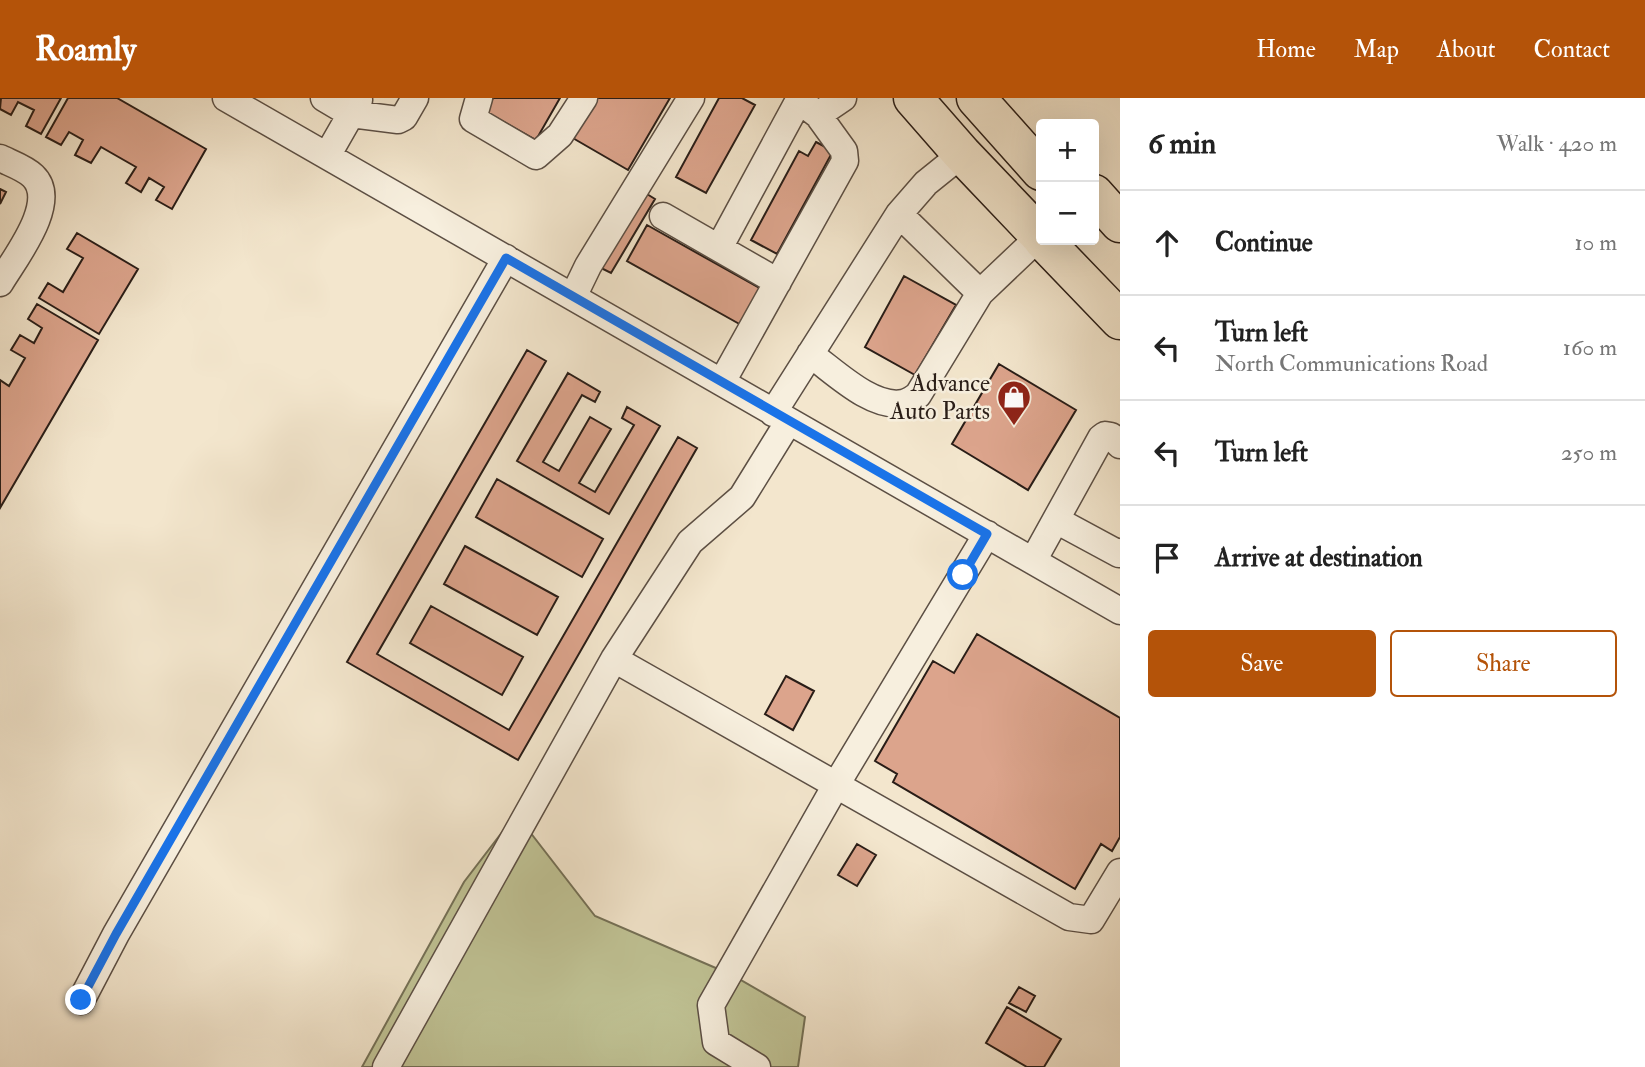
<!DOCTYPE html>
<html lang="en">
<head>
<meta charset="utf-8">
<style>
  body { margin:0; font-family:"IM FELL Double Pica",serif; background:#f2f2f2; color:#222 }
  .controls { position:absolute; right:21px; top:21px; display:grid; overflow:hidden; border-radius:7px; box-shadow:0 7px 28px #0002 }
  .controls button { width:63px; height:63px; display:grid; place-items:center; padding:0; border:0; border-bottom:2px solid #e0e0e0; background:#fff; color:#222; font:35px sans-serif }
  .stop { position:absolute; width:21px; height:21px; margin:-16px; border:5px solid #1a73e8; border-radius:50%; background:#fff }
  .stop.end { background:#1a73e8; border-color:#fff; box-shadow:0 2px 7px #0008 }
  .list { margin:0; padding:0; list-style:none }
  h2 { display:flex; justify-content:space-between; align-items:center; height:91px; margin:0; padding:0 28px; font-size:30px }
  h2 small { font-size:23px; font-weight:400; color:#767676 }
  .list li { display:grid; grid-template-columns:46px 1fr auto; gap:21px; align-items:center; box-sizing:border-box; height:105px; padding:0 28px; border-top:2px solid #e0e0e0 }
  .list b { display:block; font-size:26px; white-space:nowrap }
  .list p { margin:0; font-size:23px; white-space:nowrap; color:#767676 }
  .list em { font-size:23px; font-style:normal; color:#767676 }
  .actions { display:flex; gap:14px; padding:21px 28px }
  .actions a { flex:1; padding:16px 0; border:2px solid #b45309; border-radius:7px; text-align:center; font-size:24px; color:#b45309 }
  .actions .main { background:#b45309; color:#fff }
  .icon { flex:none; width:38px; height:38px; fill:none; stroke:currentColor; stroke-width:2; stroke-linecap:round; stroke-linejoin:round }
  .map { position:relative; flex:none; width:1120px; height:969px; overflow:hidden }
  header { display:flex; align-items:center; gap:42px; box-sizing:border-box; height:98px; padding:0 35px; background:#b45309; color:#fff }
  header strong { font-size:33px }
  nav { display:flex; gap:38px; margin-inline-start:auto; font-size:24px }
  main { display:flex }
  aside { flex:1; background:#fff }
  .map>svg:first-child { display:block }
  .green { fill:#c0c395; stroke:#747056; stroke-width:2 }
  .building { fill:#dca48c; stroke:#291d17; stroke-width:2 }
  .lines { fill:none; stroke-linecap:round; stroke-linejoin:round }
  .minor-casing { stroke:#5c4f44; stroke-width:29 }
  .highway-casing { stroke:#291d17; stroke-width:41 }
  .minor { stroke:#f7efde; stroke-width:26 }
  .highway { stroke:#f3e6cd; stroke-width:38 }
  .route { stroke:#1a73e8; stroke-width:9 }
  .labels { text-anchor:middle; stroke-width:5; stroke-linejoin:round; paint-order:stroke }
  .poi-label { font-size:24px; fill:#291d17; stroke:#f7efde; text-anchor:end }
</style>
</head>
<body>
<header>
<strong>Roamly</strong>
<nav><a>Home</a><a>Map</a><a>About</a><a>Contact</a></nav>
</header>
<main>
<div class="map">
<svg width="1120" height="969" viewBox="0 0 1120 969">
  <rect width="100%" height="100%" fill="#f3e6cd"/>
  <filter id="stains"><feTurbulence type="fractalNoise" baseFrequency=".00286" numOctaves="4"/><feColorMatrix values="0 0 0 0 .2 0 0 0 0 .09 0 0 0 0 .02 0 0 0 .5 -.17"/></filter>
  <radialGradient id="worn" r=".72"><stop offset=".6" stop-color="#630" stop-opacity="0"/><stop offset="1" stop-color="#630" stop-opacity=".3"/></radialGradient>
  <path class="green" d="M516,716L595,818L732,877L805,919L798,969H362L464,784Z"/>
  <path class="building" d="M1,0H61L41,36L26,28L34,12L18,4L11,17L0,11Z
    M68,0H117L206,51L172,111L156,102L164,89L149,80L141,94L126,85L136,69L101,49L91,65L75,57L83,42L69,34L61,47L46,39Z
    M493,0H560L536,42L486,14Z
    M594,0H670L628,72L571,39Z
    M719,0H742L755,7L706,95L676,79Z
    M816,44L833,53L777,156L751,142L799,53L808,58Z
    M0,91L6,94L0,106Z
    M642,93L655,101L611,175L597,168Z
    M647,127L763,192L743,228L627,163Z
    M77,135L138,171L99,236L39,200L48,185L63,194L83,160L67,151Z
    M904,178L956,207L915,277L865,249Z
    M37,206L98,242L0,410V282L9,288L25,260L11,252L20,237L34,245L42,230L28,221Z
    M527,252L546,263L377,556L509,632L678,339L697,350L518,662L347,564Z
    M999,266L1076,312L1028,392L952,346Z
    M568,275L600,294L595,304L582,297L543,364L559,373L590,319L611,331L579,385L595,394L634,327L622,320L627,309L660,328L609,416L517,363Z
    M497,381L603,441L582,479L476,419Z
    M465,448L558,499L537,537L444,486Z
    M431,508L523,559L502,597L410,545Z
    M977,536L1120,620V739L1112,753L1101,746L1075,791L893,684L897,676L875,663L933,563L954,575Z
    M786,578L814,593L793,632L765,616Z
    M857,746L876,757L857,788L838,777Z
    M1019,889L1035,898L1026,914L1009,905Z
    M1007,909L1061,941L1044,969H1027L986,945Z"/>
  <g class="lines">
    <g class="minor-casing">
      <path id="minor" d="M226,0L1120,513
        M324,0L351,16L398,22L404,19L415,0
        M479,0L473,21L536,58L560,37L584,0
        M805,7L818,17L843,0
        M327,58L359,2
        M0,60C10,65 25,70 33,78C60,104 14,161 0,185
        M899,116L980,195
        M663,118L778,184
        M719,150L799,2
        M573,199L588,168L691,0
        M810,256C834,273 872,311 903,305C908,304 914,300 918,297L980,195L1040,138
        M722,284L845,63L844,53L818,17
        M773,315L899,116L926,85L962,56
        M1056,422L1119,456L1120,454
        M1033,463L1101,340L1105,337L1111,338L1120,347
        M614,561L1069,819L1091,822L1120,774
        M81,903L116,836L506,160
        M386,969L614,561L690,444L742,399L789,323
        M757,969L716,944L711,907L836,687L987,436"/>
    </g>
    <g class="highway-casing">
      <path id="highway" d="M913,0L962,56L1041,139
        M976,0L1041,73
        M1094,96L1120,125
        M1043,142L1120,222"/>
    </g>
    <use href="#minor" class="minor"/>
    <use href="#highway" class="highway"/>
  </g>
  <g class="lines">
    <path class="route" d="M81,902L116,836L506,160L987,436L963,477"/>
  </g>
  <defs>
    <g id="shop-pin" transform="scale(1.75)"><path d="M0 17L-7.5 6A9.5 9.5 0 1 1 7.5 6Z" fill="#8f2418" stroke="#f7efde"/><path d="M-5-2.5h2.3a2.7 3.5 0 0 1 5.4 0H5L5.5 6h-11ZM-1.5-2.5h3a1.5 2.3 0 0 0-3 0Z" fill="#fff"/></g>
  </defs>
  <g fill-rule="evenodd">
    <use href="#shop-pin" x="1014" y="299"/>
  </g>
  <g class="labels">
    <g class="poi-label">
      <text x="990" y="293">Advance<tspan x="990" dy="28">Auto Parts</tspan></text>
    </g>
  </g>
  <rect width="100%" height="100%" filter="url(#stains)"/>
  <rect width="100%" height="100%" fill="url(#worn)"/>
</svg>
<div class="controls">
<button>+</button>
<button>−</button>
</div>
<div class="stop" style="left:963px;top:477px"></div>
<div class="stop end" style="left:81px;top:902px"></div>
</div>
<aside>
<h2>6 min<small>Walk · 420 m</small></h2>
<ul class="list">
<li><svg class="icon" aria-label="ahead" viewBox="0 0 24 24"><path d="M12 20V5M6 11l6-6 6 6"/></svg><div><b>Continue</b></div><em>10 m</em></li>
<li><svg class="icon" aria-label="left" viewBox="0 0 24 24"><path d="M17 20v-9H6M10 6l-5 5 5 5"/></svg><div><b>Turn left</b><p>North Communications Road</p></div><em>160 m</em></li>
<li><svg class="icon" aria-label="left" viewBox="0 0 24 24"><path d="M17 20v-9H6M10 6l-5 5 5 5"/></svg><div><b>Turn left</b></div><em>250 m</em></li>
<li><svg class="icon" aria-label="arrive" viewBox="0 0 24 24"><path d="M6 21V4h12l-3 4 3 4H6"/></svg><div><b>Arrive at destination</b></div></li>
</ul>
<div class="actions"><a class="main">Save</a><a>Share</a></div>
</aside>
</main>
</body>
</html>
